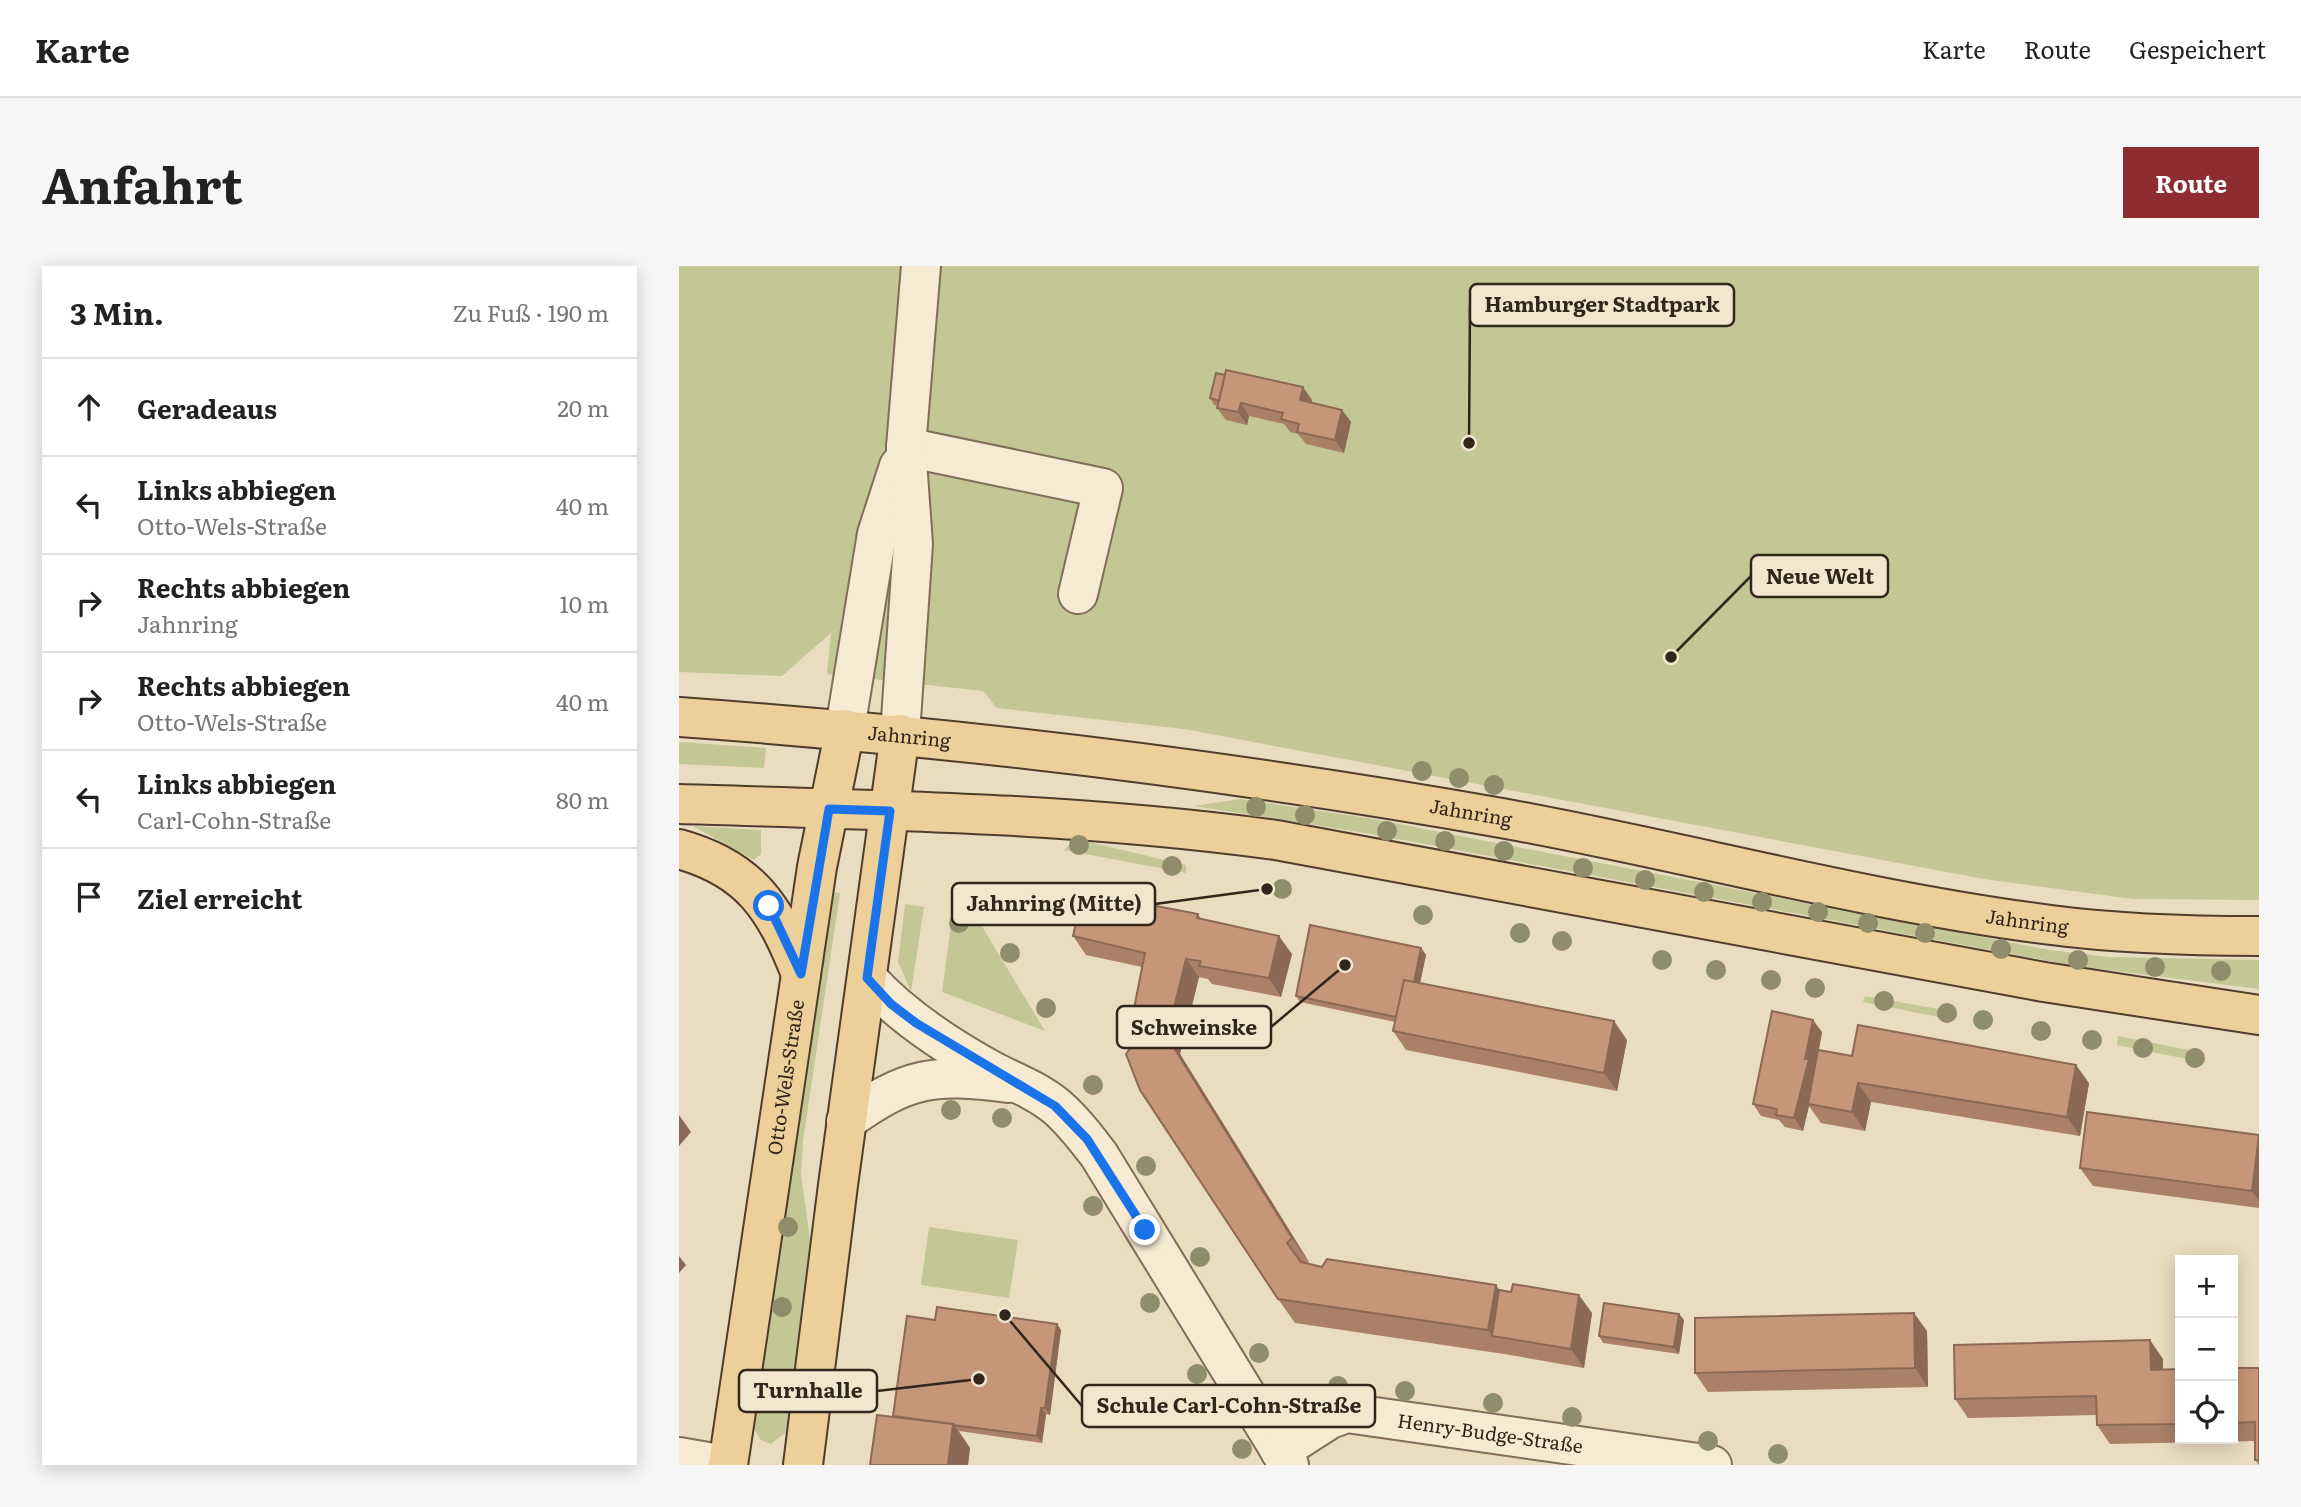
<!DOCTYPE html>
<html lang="de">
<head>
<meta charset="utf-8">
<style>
  body { margin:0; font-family:Literata,serif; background:#f6f6f6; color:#222 }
  .controls { position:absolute; right:21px; bottom:21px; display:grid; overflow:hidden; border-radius:0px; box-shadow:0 4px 18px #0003 }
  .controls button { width:63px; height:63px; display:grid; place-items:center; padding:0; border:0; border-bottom:2px solid #e0e0e0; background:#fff; color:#222; font:35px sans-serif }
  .stop { position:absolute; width:21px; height:21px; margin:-16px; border:5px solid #1a73e8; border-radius:50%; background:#fff }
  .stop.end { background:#1a73e8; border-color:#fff; box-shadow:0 2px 7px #0008 }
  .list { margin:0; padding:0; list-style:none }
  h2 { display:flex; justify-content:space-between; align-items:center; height:91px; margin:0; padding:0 28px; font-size:30px }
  h2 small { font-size:23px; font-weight:400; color:#767676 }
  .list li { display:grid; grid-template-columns:46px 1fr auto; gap:21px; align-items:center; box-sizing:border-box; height:98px; padding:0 28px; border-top:2px solid #e0e0e0 }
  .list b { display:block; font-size:26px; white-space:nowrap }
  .list p { margin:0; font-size:23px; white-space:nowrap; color:#767676 }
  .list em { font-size:23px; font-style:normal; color:#767676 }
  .icon { flex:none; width:38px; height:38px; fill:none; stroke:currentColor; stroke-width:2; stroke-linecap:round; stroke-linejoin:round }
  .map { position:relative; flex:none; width:1580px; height:1199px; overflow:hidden; border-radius:0px }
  header { display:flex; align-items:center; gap:42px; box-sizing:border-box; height:98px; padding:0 35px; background:#fff; border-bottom:2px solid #e0e0e0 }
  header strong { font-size:33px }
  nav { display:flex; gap:38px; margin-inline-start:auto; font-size:24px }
  .intro { display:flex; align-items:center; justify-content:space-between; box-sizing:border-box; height:168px; padding:0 42px }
  h1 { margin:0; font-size:49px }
  .button { padding:18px 32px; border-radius:0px; background:#8d2d31; color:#fff; font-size:24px; font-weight:700 }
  main { display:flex; gap:42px; padding:0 42px }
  aside { flex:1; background:#fff; border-radius:0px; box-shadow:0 4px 18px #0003 }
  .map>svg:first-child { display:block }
  .green { fill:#c3c795 }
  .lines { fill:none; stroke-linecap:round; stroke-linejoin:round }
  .minor-casing { stroke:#826d59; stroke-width:42 }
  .major-casing { stroke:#503c2d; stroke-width:42 }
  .minor { stroke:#f6ead2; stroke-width:38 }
  .major { stroke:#eccf99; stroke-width:38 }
  .tree { fill:#8f8d6a }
  .wall { fill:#aa8167 }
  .shaded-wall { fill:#8b6954 }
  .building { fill:#c69678; stroke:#8b6954; stroke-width:2 }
  .route { stroke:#1a73e8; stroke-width:9 }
  .labels { text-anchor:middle; stroke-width:6; stroke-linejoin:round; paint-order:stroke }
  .street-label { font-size:19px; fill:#32261c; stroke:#f2e7ce }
  .leader { fill:none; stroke:#32261c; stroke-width:2.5 }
  .callout-dot { fill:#32261c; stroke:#f2e7ce; stroke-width:2.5 }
  .callout { fill:#f2e7ce; stroke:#32261c; stroke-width:2.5 }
  .callout-label { font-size:21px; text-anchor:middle; font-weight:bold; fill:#32261c }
</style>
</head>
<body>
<header>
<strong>Karte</strong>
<nav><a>Karte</a><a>Route</a><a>Gespeichert</a></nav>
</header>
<div class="intro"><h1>Anfahrt</h1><a class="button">Route</a></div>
<main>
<aside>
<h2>3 Min.<small>Zu Fuß · 190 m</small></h2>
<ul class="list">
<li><svg class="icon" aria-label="ahead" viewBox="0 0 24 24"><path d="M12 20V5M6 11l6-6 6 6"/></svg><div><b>Geradeaus</b></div><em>20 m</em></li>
<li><svg class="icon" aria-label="left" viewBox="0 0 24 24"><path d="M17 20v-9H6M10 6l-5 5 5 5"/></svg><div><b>Links abbiegen</b><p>Otto-Wels-Straße</p></div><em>40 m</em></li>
<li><svg class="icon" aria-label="right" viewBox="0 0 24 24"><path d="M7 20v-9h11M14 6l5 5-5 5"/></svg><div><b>Rechts abbiegen</b><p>Jahnring</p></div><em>10 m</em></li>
<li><svg class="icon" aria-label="right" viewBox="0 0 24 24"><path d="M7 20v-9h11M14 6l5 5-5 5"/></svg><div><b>Rechts abbiegen</b><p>Otto-Wels-Straße</p></div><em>40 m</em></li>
<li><svg class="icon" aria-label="left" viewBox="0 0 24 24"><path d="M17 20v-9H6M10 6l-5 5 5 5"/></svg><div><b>Links abbiegen</b><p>Carl-Cohn-Straße</p></div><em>80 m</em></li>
<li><svg class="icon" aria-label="arrive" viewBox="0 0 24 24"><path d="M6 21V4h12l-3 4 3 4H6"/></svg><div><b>Ziel erreicht</b></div></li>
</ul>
</aside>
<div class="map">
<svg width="1580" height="1199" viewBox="0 0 1580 1199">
  <rect width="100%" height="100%" fill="#eadcbf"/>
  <path class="green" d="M0,0H1580V634L1454,633L1305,613L505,463L318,442L304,425L148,408L152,367L103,410L0,406Z
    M0,476L87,482L85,502L0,498Z
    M561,533L689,552L1370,684L1431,691L1580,694V723L1397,700L692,568L515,540Z
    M14,560L82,564V588L75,594Z
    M397,573L507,599V607L385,584Z
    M151,626L161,627L124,875L122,909L133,986L111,1163L92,1178L82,1174L74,1161Z
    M275,637L295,647L366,765L263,726Z
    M226,638L245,641L232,725L219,696Z
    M1186,730L1271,745L1269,753L1184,736Z
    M1439,770L1520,786L1518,795L1438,779Z
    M250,961L339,974L330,1032L242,1019Z"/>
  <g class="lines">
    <g class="minor-casing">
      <g id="minor">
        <path d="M227,181L424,222L399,328"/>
        <path d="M166,463L198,268L220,200"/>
        <path d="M221,468L234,278L227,181L242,0"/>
        <path d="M188,712C223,751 271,782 317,807C338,817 360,826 378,841C394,855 407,872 420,889L610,1199"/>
        <path d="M167,855C228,811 254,807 329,817"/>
        <path id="s1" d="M601,1185L651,1153L668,1147L1033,1199"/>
        <path d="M0,1191L46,1199"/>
      </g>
    </g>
    <g class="major-casing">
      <g id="major">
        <path id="s2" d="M0,451C280,471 552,504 828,553C1009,586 1189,636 1372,659C1441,668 1510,670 1580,670"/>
        <path d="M0,538C200,544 399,547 597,574L1365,716L1580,749"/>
        <path d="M0,583C72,603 96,642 122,708"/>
        <path id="s3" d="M49,1199L138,601L166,463"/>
        <path d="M124,1199L159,919L221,468"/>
      </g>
    </g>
    <use href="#minor" class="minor"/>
    <use href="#major" class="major"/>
  </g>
  <g class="tree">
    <circle cx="743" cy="505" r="10"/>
    <circle cx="780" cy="512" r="10"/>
    <circle cx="815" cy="519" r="10"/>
    <circle cx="577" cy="541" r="10"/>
    <circle cx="626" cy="549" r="10"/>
    <circle cx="708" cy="565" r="10"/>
    <circle cx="766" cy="575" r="10"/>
    <circle cx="400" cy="579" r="10"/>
    <circle cx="825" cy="585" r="10"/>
    <circle cx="493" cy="600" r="10"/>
    <circle cx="904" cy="602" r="10"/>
    <circle cx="966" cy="614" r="10"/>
    <circle cx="603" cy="623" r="10"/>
    <circle cx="1025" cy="626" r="10"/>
    <circle cx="1083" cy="636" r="10"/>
    <circle cx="1139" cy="646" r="10"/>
    <circle cx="744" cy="649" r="10"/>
    <circle cx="280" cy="657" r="10"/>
    <circle cx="1189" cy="657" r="10"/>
    <circle cx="841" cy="667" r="10"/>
    <circle cx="1246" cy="667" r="10"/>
    <circle cx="883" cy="675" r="10"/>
    <circle cx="1322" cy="683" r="10"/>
    <circle cx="331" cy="687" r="10"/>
    <circle cx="983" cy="694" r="10"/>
    <circle cx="1399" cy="694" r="10"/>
    <circle cx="1476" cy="701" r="10"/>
    <circle cx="1037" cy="704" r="10"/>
    <circle cx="1542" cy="705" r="10"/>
    <circle cx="1092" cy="714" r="10"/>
    <circle cx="1136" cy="722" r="10"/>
    <circle cx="1205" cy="735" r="10"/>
    <circle cx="367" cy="742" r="10"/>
    <circle cx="1268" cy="747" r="10"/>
    <circle cx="1304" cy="754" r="10"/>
    <circle cx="1362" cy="765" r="10"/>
    <circle cx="1413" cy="774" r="10"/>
    <circle cx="1464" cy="782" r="10"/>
    <circle cx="1516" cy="792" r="10"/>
    <circle cx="414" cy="819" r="10"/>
    <circle cx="272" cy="844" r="10"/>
    <circle cx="323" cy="852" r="10"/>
    <circle cx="467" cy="900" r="10"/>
    <circle cx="414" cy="940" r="10"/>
    <circle cx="109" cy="961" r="10"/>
    <circle cx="521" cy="991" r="10"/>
    <circle cx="471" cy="1037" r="10"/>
    <circle cx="103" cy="1041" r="10"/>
    <circle cx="580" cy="1087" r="10"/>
    <circle cx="518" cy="1108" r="10"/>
    <circle cx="659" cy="1120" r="10"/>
    <circle cx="726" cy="1125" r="10"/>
    <circle cx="814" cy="1137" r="10"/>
    <circle cx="893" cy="1151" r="10"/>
    <circle cx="1029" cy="1175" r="10"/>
    <circle cx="563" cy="1183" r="10"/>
    <circle cx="1099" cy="1188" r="10"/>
  </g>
  <path class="wall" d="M531,132L633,134L632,137L663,144L672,156L665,187L627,178L619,168L611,166L605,158L570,150L568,159L547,154L538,142L539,140L535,139Z
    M519,648L522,653L613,688L602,731L533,718L529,713L520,711L501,788L630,996L628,998L643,1001L820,1024L913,1047L905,1102L825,1088L616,1057L599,1033L451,783L463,701L407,689L394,670Z
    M742,682L747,689L741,717L948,774L938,825L727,784L714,765L716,756L621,736L617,730Z
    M1143,766L1140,784L1173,790L1410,817L1401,870L1192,836L1186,865L1142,857L1130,840L1124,865L1106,861L1100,854L1082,850L1074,838Z
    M1580,869V942L1414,920L1401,902Z
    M256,1054L378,1058L382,1064L371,1149L367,1148L363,1177L280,1165L291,1182L289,1199H191L214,1151Z
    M1005,1054L1000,1088L924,1077L920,1070Z
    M1248,1065L1249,1121L1029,1126L1016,1107Z
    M1484,1093V1104L1501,1103V1173H1554V1102H1580V1199L1576,1194V1175L1431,1178L1418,1159V1149L1289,1152L1276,1133Z"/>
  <path class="shaded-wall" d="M624,121L633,134L630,147L621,134Z
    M562,137L570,150L568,159L559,146Z
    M663,144L672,156L665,187L656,174Z
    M600,670L613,688L602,731L590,712Z
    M742,682L747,689L732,759L727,753Z
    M507,693L520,711L501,788L630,996L613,972L484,764Z
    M1134,754L1143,766L1129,838L1130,840L1124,865L1115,852Z
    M935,755L948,774L938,825L925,807Z
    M1397,799L1410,817L1401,870L1388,851Z
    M1179,817L1192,836L1186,865L1173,846Z
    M0,849L12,866L0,880Z
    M1580,870V935L1573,925Z
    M0,990L7,999L0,1007Z
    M817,1019L833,1043L813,1070L809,1064Z
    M900,1029L913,1047L905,1102L892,1083Z
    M1235,1047L1248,1065L1249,1121L1236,1102Z
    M1000,1048L1005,1054L1000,1088L995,1081Z
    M378,1058L382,1064L371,1149L366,1142Z
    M1471,1074L1484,1093V1122L1472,1104Z
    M362,1142L367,1148L363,1177L358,1170Z
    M274,1158L291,1182L289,1199H269Z"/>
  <path class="building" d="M547,104L624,121L621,134L663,144L656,174L618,166L620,158L602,153L604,147L562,137L559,146L538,142Z
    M537,107L546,109L540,135L531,132Z
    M404,626L519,648L518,652L600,670L590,712L520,700L522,695L507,693L488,770L484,764L451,783L448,778L466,687L394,670Z
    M631,659L742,682L735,716L725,714L717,751L617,730Z
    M725,714L935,755L925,807L714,765Z
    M1093,745L1134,754L1126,793H1130L1115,852L1097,849L1098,843L1074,838Z
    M1179,759L1397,799L1388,851L1179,817L1173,846L1129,838L1139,784L1173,790Z
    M484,764L613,972L608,977L622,996L643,1001L648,993L817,1019L809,1064L599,1033L461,824L447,788L451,783Z
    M1408,846L1580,869L1573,925L1401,902Z
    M834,1018L900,1029L892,1083L813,1070L820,1024L832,1026Z
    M925,1037L1000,1048L995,1081L920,1070Z
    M258,1041L378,1058L366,1142H362L358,1170L274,1159V1158L214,1150L228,1050L256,1054Z
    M1235,1047L1236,1102L1016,1107V1052Z
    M1471,1074L1472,1104L1501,1103V1158L1418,1159L1417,1130L1276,1133L1275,1079Z
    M1554,1102H1580V1194H1576V1156L1554,1157Z
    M198,1149L274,1158L269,1199H191Z"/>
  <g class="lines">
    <path class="route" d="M90,640L122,708L150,543L211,545L188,712L212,738L237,757L376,840L408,873L466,964"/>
  </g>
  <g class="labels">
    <g class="street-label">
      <text dy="7" stroke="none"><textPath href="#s2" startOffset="231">Jahnring</textPath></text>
      <text dy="7" stroke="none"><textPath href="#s2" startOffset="798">Jahnring</textPath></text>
      <text dy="7" stroke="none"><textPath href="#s2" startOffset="1365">Jahnring</textPath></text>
      <text dy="7" stroke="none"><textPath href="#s3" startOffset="392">Otto-Wels-Straße</textPath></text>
      <text dy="7" stroke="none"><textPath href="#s1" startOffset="222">Henry-Budge-Straße</textPath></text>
    </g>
  </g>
  <path class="leader" d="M790 177L791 39M992 391L1072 310M588 623L476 638M666 699L592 761M300 1113L198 1125M326 1049L403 1140"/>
  <g class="callout-dot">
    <circle cx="790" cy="177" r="7"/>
    <circle cx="992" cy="391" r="7"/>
    <circle cx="588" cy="623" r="7"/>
    <circle cx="666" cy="699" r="7"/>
    <circle cx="300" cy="1113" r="7"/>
    <circle cx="326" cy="1049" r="7"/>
  </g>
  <g class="callout">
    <rect x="791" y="18" width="264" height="42" rx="7"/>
    <rect x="1072" y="289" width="137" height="42" rx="7"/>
    <rect x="273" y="617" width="203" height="42" rx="7"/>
    <rect x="438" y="740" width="154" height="42" rx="7"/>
    <rect x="60" y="1104" width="138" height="42" rx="7"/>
    <rect x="403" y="1119" width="293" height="42" rx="7"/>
  </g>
  <g class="callout-label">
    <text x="923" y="46">Hamburger Stadtpark</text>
    <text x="1141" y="318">Neue Welt</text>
    <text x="375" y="645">Jahnring (Mitte)</text>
    <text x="515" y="769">Schweinske</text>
    <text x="129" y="1132">Turnhalle</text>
    <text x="550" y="1147">Schule Carl-Cohn-Straße</text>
  </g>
</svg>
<div class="controls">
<button>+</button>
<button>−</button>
<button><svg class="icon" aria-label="locate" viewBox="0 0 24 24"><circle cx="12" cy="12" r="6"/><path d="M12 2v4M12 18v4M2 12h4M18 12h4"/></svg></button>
</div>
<div class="stop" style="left:90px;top:640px"></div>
<div class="stop end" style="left:466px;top:964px"></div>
</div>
</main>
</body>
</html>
